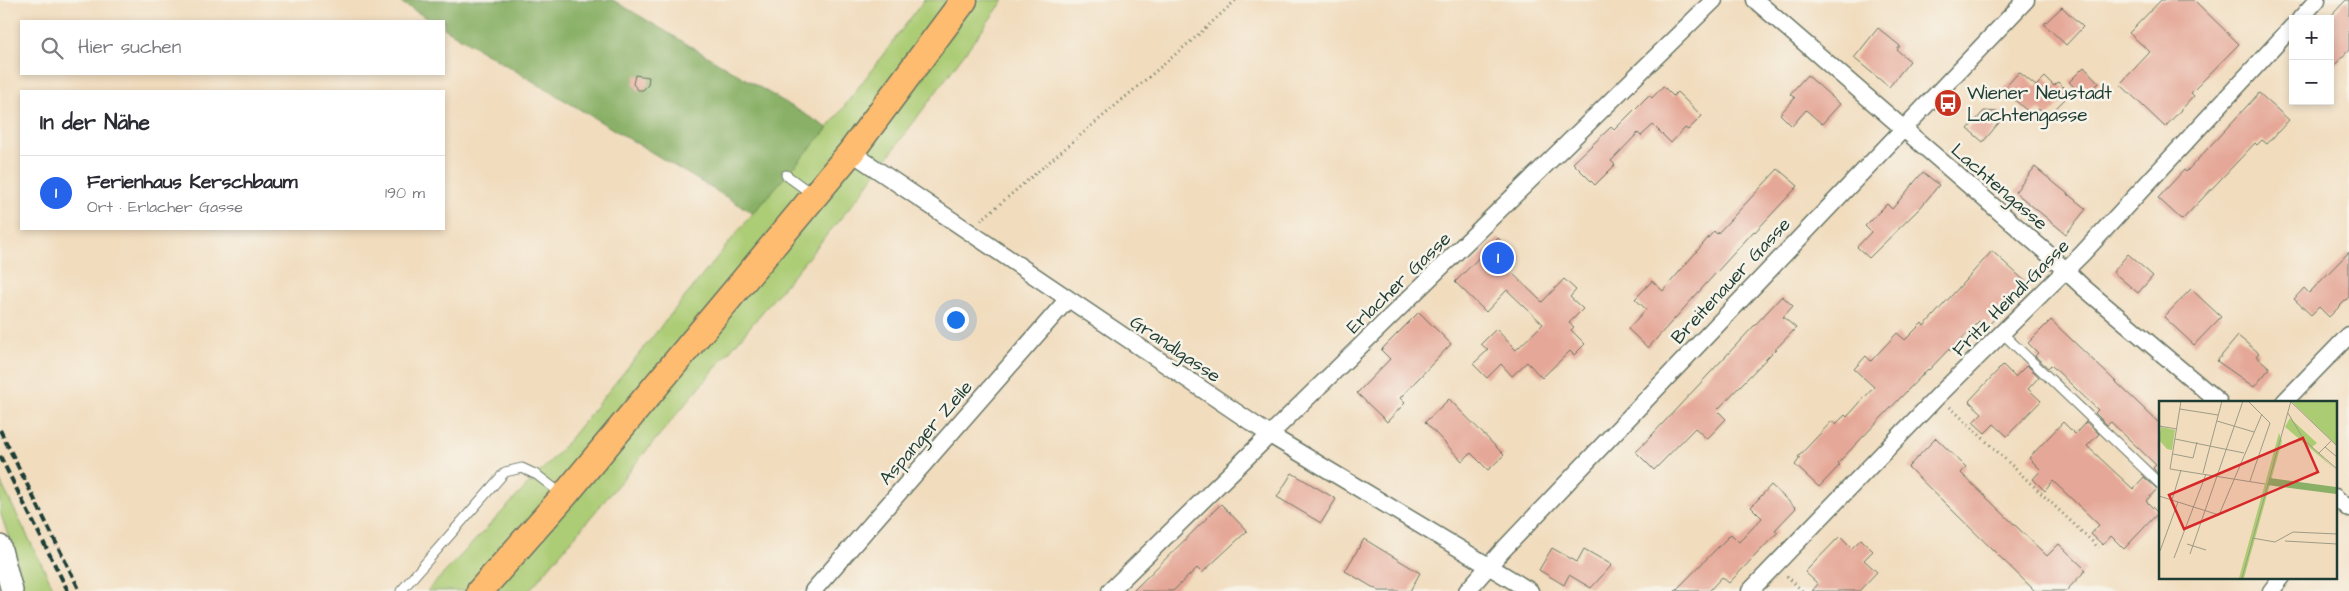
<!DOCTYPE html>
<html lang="de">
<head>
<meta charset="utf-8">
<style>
  body { margin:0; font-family:"Architects Daughter",sans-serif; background:#f2f2f3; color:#2b2b33 }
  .controls { position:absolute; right:15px; top:15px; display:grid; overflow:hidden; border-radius:0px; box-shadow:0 2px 8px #0003 }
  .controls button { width:45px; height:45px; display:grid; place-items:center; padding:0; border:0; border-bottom:1px solid #e1e1e2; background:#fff; color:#2b2b33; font:25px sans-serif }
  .you { position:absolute; left:955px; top:319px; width:18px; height:18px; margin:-12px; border:4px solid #fff; border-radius:50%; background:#1a73e8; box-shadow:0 0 0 8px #1a73e833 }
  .badge { display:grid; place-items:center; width:32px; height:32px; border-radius:50%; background:#2563eb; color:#fff; font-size:16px; font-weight:700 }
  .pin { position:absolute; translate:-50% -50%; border:2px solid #fff; box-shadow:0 1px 5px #0006 }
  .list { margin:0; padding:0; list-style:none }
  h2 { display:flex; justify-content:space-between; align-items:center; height:65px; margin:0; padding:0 20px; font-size:21px }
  h2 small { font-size:16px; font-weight:400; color:#7c7c81 }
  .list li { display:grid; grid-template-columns:32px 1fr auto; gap:15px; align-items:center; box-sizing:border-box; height:75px; padding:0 20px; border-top:1px solid #e1e1e2 }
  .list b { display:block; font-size:19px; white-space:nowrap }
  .list p { margin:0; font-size:16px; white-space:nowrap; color:#7c7c81 }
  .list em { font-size:16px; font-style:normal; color:#7c7c81 }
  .icon { flex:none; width:28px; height:28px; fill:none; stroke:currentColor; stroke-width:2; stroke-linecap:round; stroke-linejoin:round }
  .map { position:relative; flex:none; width:2349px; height:591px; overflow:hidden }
  .search { position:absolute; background:#fff; box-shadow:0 2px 8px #0003; left:20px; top:20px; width:425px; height:55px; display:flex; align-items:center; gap:12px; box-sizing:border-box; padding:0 18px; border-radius:0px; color:#7c7c81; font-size:19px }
  .panel { position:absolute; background:#fff; box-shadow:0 2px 8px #0003; left:20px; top:90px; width:425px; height:140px; border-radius:0px }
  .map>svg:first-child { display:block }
  .green { fill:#accc74; stroke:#668454 }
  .forest { fill:#89b066; stroke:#54764d }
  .building { fill:#e5a797 }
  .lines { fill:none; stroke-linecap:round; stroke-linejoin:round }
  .service-casing { stroke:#687564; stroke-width:11 }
  .minor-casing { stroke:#687564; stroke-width:19 }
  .tertiary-casing { stroke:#687564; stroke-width:24 }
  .primary-casing { stroke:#687564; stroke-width:29 }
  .path { stroke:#687564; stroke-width:3; stroke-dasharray:1 4; stroke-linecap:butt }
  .service { stroke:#fff; stroke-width:9 }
  .minor { stroke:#fff; stroke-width:16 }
  .tertiary { stroke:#fff; stroke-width:21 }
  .primary { stroke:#fdbc70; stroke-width:26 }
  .rail { stroke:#1f3d34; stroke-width:4; stroke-dasharray:8 4; stroke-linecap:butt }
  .labels { text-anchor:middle; stroke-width:5; stroke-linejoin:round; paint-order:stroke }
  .poi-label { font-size:19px; fill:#1f3d34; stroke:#f7f3e8; text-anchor:start }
  .street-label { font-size:19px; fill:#1f3d34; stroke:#f7f3e8 }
  .inset-road { fill:none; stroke:#9d9c86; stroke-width:1 }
  .view { fill:#d62828; fill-opacity:0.15; stroke:#d62828; stroke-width:2.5 }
  .inset-edge { fill:none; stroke:#1f3d34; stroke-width:2.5 }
</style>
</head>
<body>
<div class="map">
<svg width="2349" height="591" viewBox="0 0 2349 591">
  <rect width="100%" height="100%" fill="#f7f3e8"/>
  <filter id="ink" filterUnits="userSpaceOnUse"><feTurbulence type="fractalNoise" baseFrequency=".02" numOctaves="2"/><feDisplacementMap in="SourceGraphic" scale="10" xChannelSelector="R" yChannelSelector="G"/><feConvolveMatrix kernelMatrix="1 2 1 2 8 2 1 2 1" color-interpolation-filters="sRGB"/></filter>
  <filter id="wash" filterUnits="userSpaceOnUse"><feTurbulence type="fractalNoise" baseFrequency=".0096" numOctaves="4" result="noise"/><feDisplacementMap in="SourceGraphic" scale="20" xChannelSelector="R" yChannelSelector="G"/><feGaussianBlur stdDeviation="1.12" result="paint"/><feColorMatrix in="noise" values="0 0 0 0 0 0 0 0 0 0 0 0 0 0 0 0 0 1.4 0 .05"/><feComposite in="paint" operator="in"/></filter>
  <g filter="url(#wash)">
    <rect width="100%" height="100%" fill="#f1dcbd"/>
    <path class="green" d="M924,0H1004L856,200L529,591H427L560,451L753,213L828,128Z
      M0,481L55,591H24L15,555L0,512Z"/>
    <path class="forest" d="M397,0H613L828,128L753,213L444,28V21H432Z"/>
    <g id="blocks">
      <path class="building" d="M2161,0H2194L2239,44L2191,93L2194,96L2165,127L2120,84L2150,52L2129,33Z
        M2346,0H2349V50L2330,70V17Z
        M2062,7L2083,27L2066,45L2044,24Z
        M1878,28L1900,46L1897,50L1910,61L1889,87L1854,58Z
        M2084,67L2099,83L2084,97L2069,82Z
        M2019,72L2036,86L2045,77L2054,86L2058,82L2070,94L2047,117L2039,109L2032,115L2003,90Z
        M635,75L649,77L648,85L643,90H638L633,84Z
        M1807,75L1840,104L1822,124L1806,110L1792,126L1780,114L1795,98L1790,94Z
        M1663,86L1673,96L1677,92L1702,116L1688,130L1685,128L1671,143L1653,125L1641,136L1638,133L1611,161L1615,165L1595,185L1573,163L1611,127L1614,130L1649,95L1652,98Z
        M2259,93L2289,120L2267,144L2262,140L2257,145L2255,143L2182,220L2158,198L2184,170L2186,172Z
        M1984,111L2007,113L1983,142L1968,129Z
        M2035,167L2086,209L2066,234L2015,192Z
        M1778,169L1798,186L1755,232L1754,231L1648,348L1628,329L1646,309L1635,299L1652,281L1663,291L1714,231L1717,234Z
        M1923,172L1939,185L1920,208L1869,258L1857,247L1871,232L1865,226L1887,204L1892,209Z
        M1498,238L1518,257L1507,268L1542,302L1564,279L1576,290L1570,297L1583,309L1569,323L1574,327L1571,330L1585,344L1574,355L1570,351L1542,378L1527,362L1512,376L1501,364L1487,378L1473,364L1488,350L1481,344L1496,329L1516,350L1543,324L1507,290L1486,312L1455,282Z
        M1992,251L2027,283L1986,328L1979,321L1950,351L1949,349L1929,370L1928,369L1838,463L1840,465L1819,487L1795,465L1800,458L1798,457L1832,421L1836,424L1845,415L1847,417L1874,387L1854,369L1866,356L1871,361L1897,333L1905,340L1922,323L1924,326Z
        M2349,252V297L2329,317L2319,307L2311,315L2294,299L2304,288L2309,293Z
        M2128,254L2153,276L2138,293L2113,272Z
        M2191,289L2221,317L2194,345L2164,317Z
        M1782,296L1793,306L1783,317L1796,328L1717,410L1726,419L1707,439L1695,428L1654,470L1636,452Z
        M1419,312L1451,344L1400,398L1405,403L1387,422L1357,393L1390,359L1381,350Z
        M2051,320L2160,424V476L2153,468L2156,465L2111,422L2107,425L2095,413L2098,410L2051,365L2048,368L2035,356L2038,353L2028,343Z
        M2238,336L2259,353L2256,356L2270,368L2254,387L2217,361Z
        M2003,365L2015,377L2027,365L2039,377L2028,389L2041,401L2007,436L1994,424L1985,433L1973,422L1982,413L1969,401Z
        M1449,399L1504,455L1488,470L1471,453L1462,461L1425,422Z
        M2063,422L2075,434L2086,422L2099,434L2087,446L2133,489L2144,477L2157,489L2146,501L2158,513L2124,549L2111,536L2103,545L2091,534L2099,525L2053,481L2045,491L2033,479L2041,470L2029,458Z
        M1936,438L1966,467L1961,473L2047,556L2059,544L2086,570L2066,591H2035L1908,467Z
        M1292,473L1336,499L1321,523L1277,497Z
        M1771,485L1796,508L1775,530L1778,532L1729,583L1722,577L1709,591H1675L1731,534L1739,542L1762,518L1751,507Z
        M1221,504L1247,531L1202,573L1197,568L1173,591H1133Z
        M1840,536L1852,548L1861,539L1873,551L1864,560L1877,572L1859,591H1812L1818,584L1805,572Z
        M1364,539L1420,573L1410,591H1379L1345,571Z
        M1552,548L1577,562L1584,549L1612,565L1591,588L1569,575L1564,585L1539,570Z"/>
    </g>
  </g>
  <g filter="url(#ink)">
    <use href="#blocks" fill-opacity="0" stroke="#687564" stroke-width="1"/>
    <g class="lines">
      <g class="service-casing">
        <path id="service" d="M786,175L812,194
          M2001,332L2160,484
          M401,591L505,472L522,468L537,475L563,495"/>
      </g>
      <g class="minor-casing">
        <path id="minor" d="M1755,0L2047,253L2083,287L2219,402
          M2300,19L2317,0
          M851,152L1270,435L1530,591
          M2284,402L2349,335
          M2335,497L2349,509
          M813,591L1067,300
          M1110,591L1714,0
          M1467,591L1502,551L2026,0
          M1750,591L1938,396L2082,254L2293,26
          M2271,591L2282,577"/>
      </g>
      <g class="tertiary-casing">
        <path id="tertiary" d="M0,546L12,591"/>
      </g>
      <g class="primary-casing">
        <path id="primary" d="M480,591L564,496L851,152L964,0"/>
      </g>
      <path class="path" d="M981,220L1197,36L1236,0
        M1950,407L2099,548
        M1787,576L1802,591"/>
      <use href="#service" class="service"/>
      <use href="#minor" class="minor"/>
      <use href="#tertiary" class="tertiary"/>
      <use href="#primary" class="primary"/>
      <path class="rail" d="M0,430L80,591
        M0,456L68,591"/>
    </g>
  </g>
  <defs>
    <g id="bus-disc" transform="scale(1.4375)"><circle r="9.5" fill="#c8321e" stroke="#f7f3e8"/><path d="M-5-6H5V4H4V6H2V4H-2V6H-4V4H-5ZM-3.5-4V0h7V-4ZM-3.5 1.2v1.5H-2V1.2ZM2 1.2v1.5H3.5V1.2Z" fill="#fff"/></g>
  </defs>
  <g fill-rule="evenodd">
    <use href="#bus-disc" x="1948" y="103"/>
  </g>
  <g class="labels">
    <g class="poi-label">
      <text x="1967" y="99">Wiener Neustadt<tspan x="1967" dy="22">Lachtengasse</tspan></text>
    </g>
    <g class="street-label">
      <text transform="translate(2000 186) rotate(41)" y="7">Lachtengasse</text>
      <text transform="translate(1730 280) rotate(-47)" y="7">Breitenauer Gasse</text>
      <text transform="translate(1398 282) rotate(-44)" y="7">Erlacher Gasse</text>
      <text transform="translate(2010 297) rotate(-45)" y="7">Fritz Heindl-Gasse</text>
      <text transform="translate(1176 348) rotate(34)" y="7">Grandlgasse</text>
      <text transform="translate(925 432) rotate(-49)" y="7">Aspanger Zeile</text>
    </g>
  </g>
  <g transform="translate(2159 401)">
    <rect width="178" height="178" fill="#f1dcbd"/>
    <path d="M177,0V44L133,1L134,0ZM131,17L158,42L153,46L177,69L126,26ZM2,26L16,29L13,49L8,48L0,39ZM120,32L123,40L85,177H80Z" fill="#accc74"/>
    <path d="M111,77L177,86V93L108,84Z" fill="#89b066"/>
    <path class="inset-road" d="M22,0L11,68L106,83M89,0L111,22L91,80M132,1L178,45M21,8L59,14M129,12L145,39L178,68M58,20L95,31M0,25L18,28M16,38L85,52M166,46L178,56M160,52L172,40M14,53L34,57L38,41M44,72L63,0M0,95L60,114L103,13M13,99L22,69M93,137L116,141L134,131L178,133M126,140L178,143M28,143L47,149M1,150L19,101M31,153L84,0M15,157L47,73M83,177L132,0"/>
    <path class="view" d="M144,37L159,71L25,128L10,94Z"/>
    <rect width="178" height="178" class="inset-edge"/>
  </g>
</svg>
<div class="controls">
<button>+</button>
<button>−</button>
</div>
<div class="you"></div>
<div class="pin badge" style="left:1498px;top:258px">1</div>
<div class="search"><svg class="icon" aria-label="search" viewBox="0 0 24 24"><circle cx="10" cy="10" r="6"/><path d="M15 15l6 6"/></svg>Hier suchen</div>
<section class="panel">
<h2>In der Nähe<small></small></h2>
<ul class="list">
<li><span class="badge">1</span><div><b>Ferienhaus Kerschbaum</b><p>Ort · Erlacher Gasse</p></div><em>190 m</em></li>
</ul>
</section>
</div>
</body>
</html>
